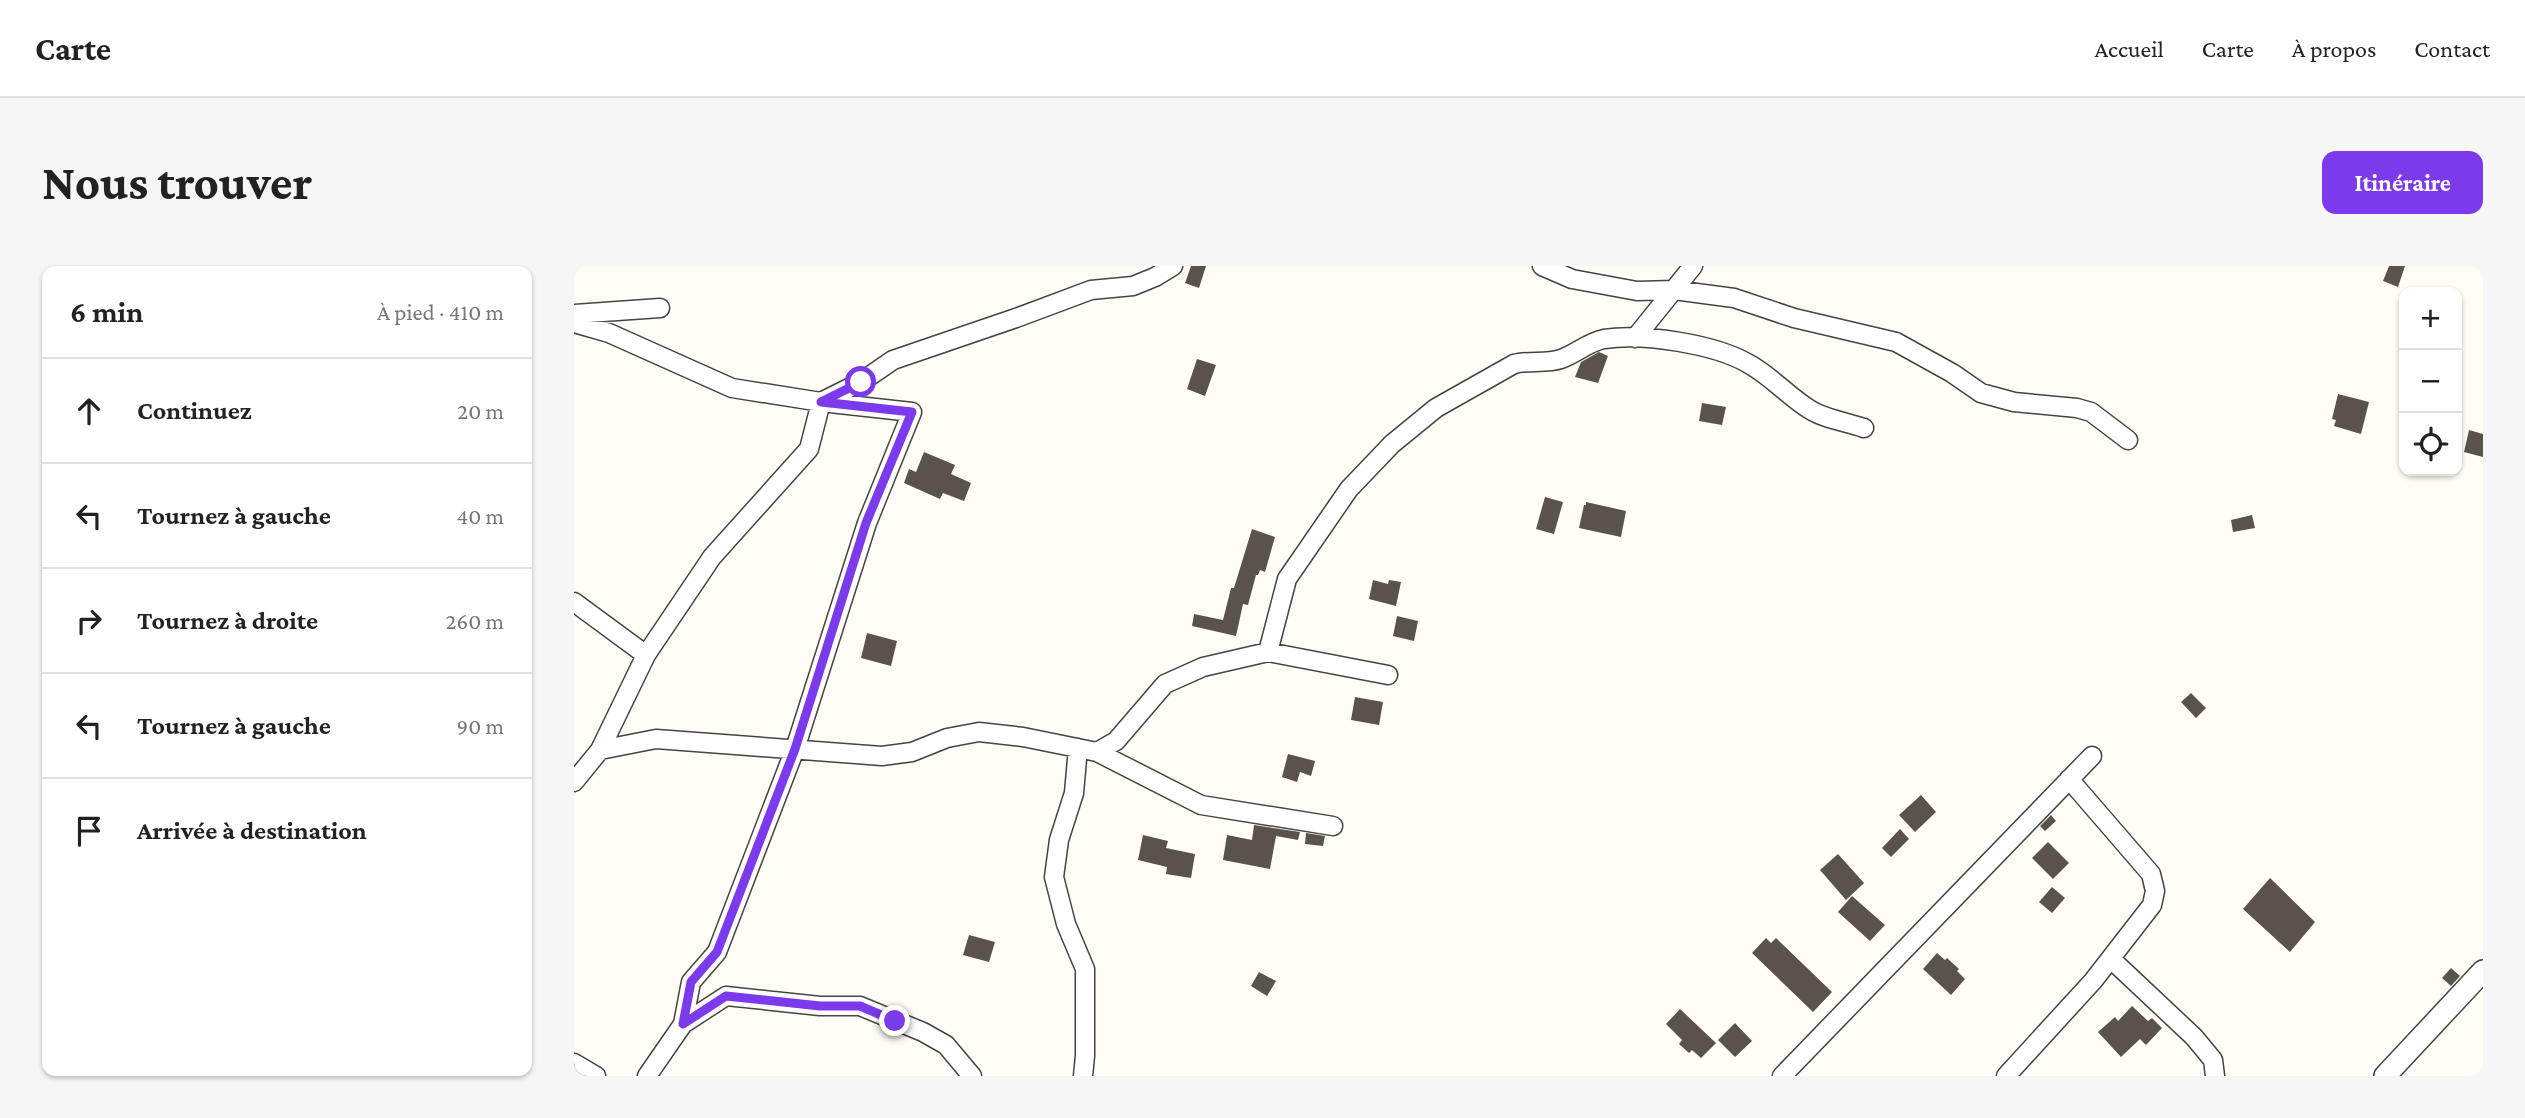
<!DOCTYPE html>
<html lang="fr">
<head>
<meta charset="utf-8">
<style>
  body { margin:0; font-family:"Crimson Pro",serif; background:#f6f6f6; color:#222 }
  .controls { position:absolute; right:21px; top:21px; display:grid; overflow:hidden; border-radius:14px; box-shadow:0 2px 5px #0004 }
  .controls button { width:63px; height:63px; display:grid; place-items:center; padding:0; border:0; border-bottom:2px solid #e0e0e0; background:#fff; color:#222; font:35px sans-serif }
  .stop { position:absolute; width:21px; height:21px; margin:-16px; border:5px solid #7c3aed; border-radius:50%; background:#fff }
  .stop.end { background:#7c3aed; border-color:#fff; box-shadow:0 2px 7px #0008 }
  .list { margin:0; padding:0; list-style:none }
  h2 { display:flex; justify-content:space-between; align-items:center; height:91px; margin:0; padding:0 28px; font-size:30px }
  h2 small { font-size:23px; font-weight:400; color:#767676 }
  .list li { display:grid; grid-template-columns:46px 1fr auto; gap:21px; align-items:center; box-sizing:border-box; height:105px; padding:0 28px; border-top:2px solid #e0e0e0 }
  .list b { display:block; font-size:26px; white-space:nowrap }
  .list em { font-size:23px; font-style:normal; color:#767676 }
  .icon { flex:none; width:38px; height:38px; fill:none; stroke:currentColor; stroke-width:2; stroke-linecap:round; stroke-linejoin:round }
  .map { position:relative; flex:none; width:1909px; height:810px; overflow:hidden; border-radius:14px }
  header { display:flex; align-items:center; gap:42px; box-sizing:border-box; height:98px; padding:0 35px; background:#fff; border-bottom:2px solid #e0e0e0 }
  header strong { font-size:33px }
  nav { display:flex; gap:38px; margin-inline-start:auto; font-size:24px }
  .intro { display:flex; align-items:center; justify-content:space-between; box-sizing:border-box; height:168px; padding:0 42px }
  h1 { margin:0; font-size:49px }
  .button { padding:18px 32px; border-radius:14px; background:#7c3aed; color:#fff; font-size:24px; font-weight:700 }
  main { display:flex; gap:42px; padding:0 42px }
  aside { flex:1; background:#fff; border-radius:14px; box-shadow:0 2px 5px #0004 }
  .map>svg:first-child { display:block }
  .building { fill:#5a524d }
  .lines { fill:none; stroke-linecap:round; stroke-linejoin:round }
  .minor-casing { stroke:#444; stroke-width:21 }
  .tertiary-casing { stroke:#444; stroke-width:24 }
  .minor { stroke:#fff; stroke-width:18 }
  .tertiary { stroke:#fff; stroke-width:21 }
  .route { stroke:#7c3aed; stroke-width:9 }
</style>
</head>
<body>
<header>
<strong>Carte</strong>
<nav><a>Accueil</a><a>Carte</a><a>À propos</a><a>Contact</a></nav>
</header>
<div class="intro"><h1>Nous trouver</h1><a class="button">Itinéraire</a></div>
<main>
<aside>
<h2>6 min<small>À pied · 410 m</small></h2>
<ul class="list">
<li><svg class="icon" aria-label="ahead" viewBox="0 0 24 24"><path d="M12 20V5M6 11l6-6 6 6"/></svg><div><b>Continuez</b></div><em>20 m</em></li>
<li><svg class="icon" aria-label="left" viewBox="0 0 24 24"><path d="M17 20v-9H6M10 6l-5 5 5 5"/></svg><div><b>Tournez à gauche</b></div><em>40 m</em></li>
<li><svg class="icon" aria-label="right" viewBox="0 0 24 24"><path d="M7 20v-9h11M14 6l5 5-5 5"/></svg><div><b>Tournez à droite</b></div><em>260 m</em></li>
<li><svg class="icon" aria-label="left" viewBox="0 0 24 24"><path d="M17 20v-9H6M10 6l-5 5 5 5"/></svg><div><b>Tournez à gauche</b></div><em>90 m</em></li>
<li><svg class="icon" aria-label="arrive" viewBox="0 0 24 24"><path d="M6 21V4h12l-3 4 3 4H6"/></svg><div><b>Arrivée à destination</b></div></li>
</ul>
</aside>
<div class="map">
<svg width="1909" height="810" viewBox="0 0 1909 810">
  <rect width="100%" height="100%" fill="#fffdf5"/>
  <path class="building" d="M617,0H632L625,22L611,17Z
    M1815,0H1831L1824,21L1809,15Z
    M1025,86L1034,90L1024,117L1001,111L1007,96Z
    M623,93L642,99L631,130L613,123Z
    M1764,128L1795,136L1787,168L1760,160L1762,154L1758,153Z
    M1128,137L1152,141L1148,159L1125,155Z
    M1895,164L1909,168V191L1890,186Z
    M350,186L381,199L377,208L397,217L390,235L369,227L366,233L330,217L335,203L342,206Z
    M971,231L989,236L980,268L962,263Z
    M1012,236L1052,245L1047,271L1005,262L1010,239H1012Z
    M1678,249L1681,262L1659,266L1657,254Z
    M678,263L701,271L691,306L686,304L684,309H682L674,339L669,338L662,370L618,360L620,348L649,354L657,322H660Z
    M799,314L814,318L815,314L827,316L822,340L795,333Z
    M823,350L844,355L840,375L819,370Z
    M293,367L323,375L317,400L287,392Z
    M1617,427L1632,442L1622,452L1607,436Z
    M781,431L809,436L805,459L777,454Z
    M714,488L741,495L737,510L726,506L723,516L708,511Z
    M1347,529L1362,546L1341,566L1325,549Z
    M1477,549L1482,555L1471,565L1466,560Z
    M680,559L726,566L724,574L702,570L696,603L649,594L653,569L678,574Z
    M1326,563L1335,573L1317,591L1308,582Z
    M732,567L751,570L749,580L731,578Z
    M569,569L594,575L592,582L621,588L617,612L592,608L593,601L564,594Z
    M1474,576L1495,597L1479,613L1458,592Z
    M1264,588L1290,617L1272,634L1246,604Z
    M1696,612L1741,656L1716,686L1669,643Z
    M1478,621L1491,632L1478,647L1465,636Z
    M1278,630L1311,659L1296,675L1264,646Z
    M395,669L421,676L415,696L389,689Z
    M1192,672L1197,677L1202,672L1258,726L1239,746L1178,687Z
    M1363,687L1371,694L1373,692L1385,703L1383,705L1391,713L1377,729L1349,703Z
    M1877,702L1886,710L1877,720L1868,712Z
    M685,706L702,715L693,730L677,720Z
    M1558,740L1574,755L1578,752L1588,762L1572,779L1566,773L1547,791L1524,766L1541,751L1544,755Z
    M1106,743L1142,777L1127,792L1118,784L1115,787L1105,778L1108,774L1092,758Z
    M1161,757L1178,775L1161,791L1144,774Z"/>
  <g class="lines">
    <g class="minor-casing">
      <path id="minor" d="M968,0L998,13L1063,25L1100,24L1160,32L1220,52L1322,76L1378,107L1407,127L1440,136L1503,142L1517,146L1554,174
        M0,48L86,42
        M0,57L35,67L158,122L247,136L338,146L293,257L221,483L143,686L117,716L109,758
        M1061,72L1119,0
        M0,336L72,389
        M694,386L713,313L775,223L818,178L862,142L940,98C955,94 972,98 987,93C1002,88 1014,76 1030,73C1069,67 1141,78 1175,98C1197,110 1214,130 1235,143C1250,153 1273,156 1290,162
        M504,482L500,527L485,574L480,611L492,658L511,703V790L509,810
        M26,484L82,473L308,490L338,486L373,472L405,466L449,471L523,486L542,475L591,418L629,401L694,386L814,409
        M523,486L627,539L759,560
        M0,516L26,484L72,389L138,291L235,183L247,136L287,116L319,94L442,52L517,24L559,20L581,11L599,0
        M1537,693L1620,771L1639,794L1641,810
        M0,797L22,810
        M73,810L109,758L152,730L246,740H286L349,766L372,779L398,810
        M1208,810L1518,490
        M1432,810L1519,715L1578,639L1581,625L1577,608L1495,513"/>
    </g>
    <g class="tertiary-casing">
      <path id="tertiary" d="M1811,810L1909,705"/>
    </g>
    <use href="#minor" class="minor"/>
    <use href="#tertiary" class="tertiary"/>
  </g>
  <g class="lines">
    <path class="route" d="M287,116L247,136L338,146L292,257L221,483L143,686L117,716L109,758L152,730L246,740H286L321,755"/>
  </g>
</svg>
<div class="controls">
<button>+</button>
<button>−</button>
<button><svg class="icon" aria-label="locate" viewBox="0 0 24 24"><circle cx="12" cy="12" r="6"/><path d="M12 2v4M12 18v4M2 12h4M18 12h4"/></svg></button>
</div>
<div class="stop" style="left:287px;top:116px"></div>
<div class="stop end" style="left:321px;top:755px"></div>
</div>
</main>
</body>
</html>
